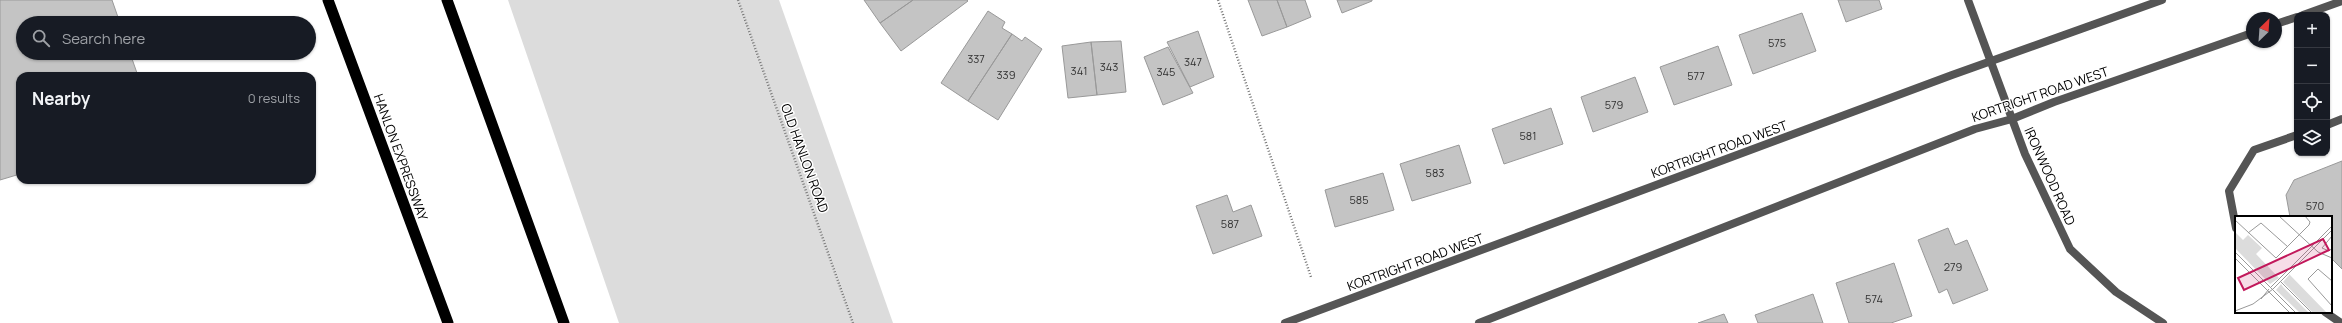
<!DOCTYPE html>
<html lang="en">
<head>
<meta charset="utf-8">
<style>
  body { margin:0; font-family:Manrope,sans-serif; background:#20242c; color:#f1f3f6 }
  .controls { position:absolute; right:12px; top:12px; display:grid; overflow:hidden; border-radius:8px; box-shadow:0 1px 3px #0004 }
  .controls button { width:36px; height:36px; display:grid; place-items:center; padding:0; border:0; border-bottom:1px solid #363941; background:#171b24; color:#f1f3f6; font:20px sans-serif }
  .compass { position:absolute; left:2246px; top:12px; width:36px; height:36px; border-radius:50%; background:#171b24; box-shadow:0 1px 3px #0004; rotate:25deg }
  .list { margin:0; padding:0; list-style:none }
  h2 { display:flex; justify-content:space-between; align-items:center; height:52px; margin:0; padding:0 16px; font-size:17px }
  h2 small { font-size:13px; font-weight:400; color:#9ea1a6 }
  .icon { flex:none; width:22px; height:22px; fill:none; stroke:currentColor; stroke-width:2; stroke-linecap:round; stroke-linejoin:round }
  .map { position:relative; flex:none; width:2342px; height:323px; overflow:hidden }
  .search { position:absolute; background:#171b24; box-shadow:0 1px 3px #0004; left:16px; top:16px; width:300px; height:44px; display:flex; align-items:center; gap:10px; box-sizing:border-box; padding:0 14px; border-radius:22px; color:#9ea1a6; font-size:15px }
  .panel { position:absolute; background:#171b24; box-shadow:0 1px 3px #0004; left:16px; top:72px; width:300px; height:112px; border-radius:12px }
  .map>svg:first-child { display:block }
  .green { fill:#dcdcdc }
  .building { fill:#c4c4c4; stroke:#999 }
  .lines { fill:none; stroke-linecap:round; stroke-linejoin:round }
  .path { stroke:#777; stroke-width:2.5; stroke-dasharray:1 2; stroke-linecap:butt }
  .service { stroke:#555; stroke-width:8 }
  .minor { stroke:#555; stroke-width:8 }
  .tertiary { stroke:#555; stroke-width:8 }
  .trunk { stroke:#000; stroke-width:11 }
  .labels { text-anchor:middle; stroke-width:3; stroke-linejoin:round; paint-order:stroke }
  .number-label { font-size:11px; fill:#313131 }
  .street-label { font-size:13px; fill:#000; stroke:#fff }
  .inset-road { fill:none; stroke:#999; stroke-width:1 }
  .view { fill:#c2185b; fill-opacity:0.15; stroke:#c2185b; stroke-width:2 }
  .inset-edge { fill:none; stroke:#000; stroke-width:2 }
</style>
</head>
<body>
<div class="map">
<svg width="2342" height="323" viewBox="0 0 2342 323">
  <rect width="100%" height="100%" fill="#fff"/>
  <path class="green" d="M508,0H779L893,323H619Z"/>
  <path class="building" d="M0,0H112L120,23H23V53H130L138,76H20V174L0,180Z
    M864,0H913L880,23Z
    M913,0H967L968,1L901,51L880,23Z
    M1248,0H1277L1287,27L1262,36Z
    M1277,0H1305L1311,17L1287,27Z
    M1337,0H1372V1L1342,13Z
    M1838,0H1879L1882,9L1846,22Z
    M988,11L1005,22L1002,28L1012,34L968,101L941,83Z
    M1802,13L1816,51L1753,74L1739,35Z
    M1198,31L1214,77L1190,87L1167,42Z
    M1012,34L1022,41L1025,37L1042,49L998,120L968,101Z
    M1121,41L1126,92L1097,95L1091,42Z
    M1091,42L1097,95L1068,98L1062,46Z
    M1718,46L1732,85L1674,105L1660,67Z
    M1168,47L1193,93L1163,105L1144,57Z
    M1635,77L1648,112L1593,132L1581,97Z
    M1551,108L1563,144L1504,164L1492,129Z
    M1459,145L1471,183L1412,201L1400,164Z
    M2342,161V269L2331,258V217H2290L2286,195L2294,180Z
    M1383,173L1394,210L1335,227L1325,190Z
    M1227,195L1233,212L1251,205L1262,236L1213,254L1196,206Z
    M1948,228L1955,245L1967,240L1988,290L1953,304L1947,289L1939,293L1918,240Z
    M1894,263L1912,316L1891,323H1849L1836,283Z
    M1813,294L1823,323H1758L1755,315Z
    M1724,314L1728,323H1698Z"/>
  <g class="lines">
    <path class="path" d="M738,0L853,323
      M1218,0L1311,277"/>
    <path class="service" d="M2327,125L2342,119
      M2236,228L2229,191L2254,150L2297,135
      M2325,312L2341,323"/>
    <path class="minor" d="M1968,0L2025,154L2070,249L2116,292L2163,323"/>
    <path class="tertiary" d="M2303,15L2342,1
      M2276,24L2297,17
      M1285,323L1952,75L2162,0
      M1479,323L1975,129L2012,119L2054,102L2252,33"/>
    <path class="trunk" d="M328,0L448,323
      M447,0L564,323"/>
  </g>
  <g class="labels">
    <g class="number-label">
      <text x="1777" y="47">575</text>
      <text x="976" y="63">337</text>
      <text x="1193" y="66">347</text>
      <text x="1109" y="71">343</text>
      <text x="1079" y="75">341</text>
      <text x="1166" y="76">345</text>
      <text x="1006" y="79">339</text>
      <text x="1696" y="80">577</text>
      <text x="1614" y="109">579</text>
      <text x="1528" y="140">581</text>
      <text x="1435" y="177">583</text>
      <text x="1359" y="204">585</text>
      <text x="2315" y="210">570</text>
      <text x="1230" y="228">587</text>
      <text x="1953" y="271">279</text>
      <text x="1874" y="303">574</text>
    </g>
    <g class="street-label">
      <text transform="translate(2040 94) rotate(-19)" y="5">KORTRIGHT ROAD WEST</text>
      <text transform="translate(1719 149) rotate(-20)" y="5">KORTRIGHT ROAD WEST</text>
      <text transform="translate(401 157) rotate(70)" y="5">HANLON EXPRESSWAY</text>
      <text transform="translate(805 158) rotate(70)" y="5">OLD HANLON ROAD</text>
      <text transform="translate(2050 176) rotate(66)" y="5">IRONWOOD ROAD</text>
      <text transform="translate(1415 262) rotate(-20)" y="5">KORTRIGHT ROAD WEST</text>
    </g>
  </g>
  <g transform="translate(2235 216)">
    <rect width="97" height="97" fill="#fff"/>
    <path d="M0,16L8,24L13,19L27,32L21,38L44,62L35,68L0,32ZM55,58V59L92,97H78L48,66ZM46,68L48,71L74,97H65L41,74Z" fill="#dcdcdc"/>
    <path class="inset-road" d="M44,0L83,36L97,42M0,4L41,42L74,9L75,6L70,0M13,17L26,7L53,31M97,20L87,32L94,35L97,32M0,36L61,97M0,42L55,97M97,65L83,53L73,63L97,90M46,66L77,97M36,71L97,10M38,73L97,14M26,83L34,73M0,95L18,88L38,73"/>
    <path class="view" d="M88,23L94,34L9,74L3,62Z"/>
    <rect width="97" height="97" class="inset-edge"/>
  </g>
</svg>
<div class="controls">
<button>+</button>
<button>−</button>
<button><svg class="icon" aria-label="locate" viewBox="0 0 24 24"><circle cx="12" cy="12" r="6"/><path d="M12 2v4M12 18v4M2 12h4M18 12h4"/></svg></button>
<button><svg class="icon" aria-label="layers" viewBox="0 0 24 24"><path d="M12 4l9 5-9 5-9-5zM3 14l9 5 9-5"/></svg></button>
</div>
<svg class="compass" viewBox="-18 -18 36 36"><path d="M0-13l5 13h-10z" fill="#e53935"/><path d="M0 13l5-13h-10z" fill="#9ea1a6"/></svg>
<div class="search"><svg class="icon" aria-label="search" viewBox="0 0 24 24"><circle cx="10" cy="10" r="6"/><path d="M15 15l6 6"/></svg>Search here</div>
<section class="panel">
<h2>Nearby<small>0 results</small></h2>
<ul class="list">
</ul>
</section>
</div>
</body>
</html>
